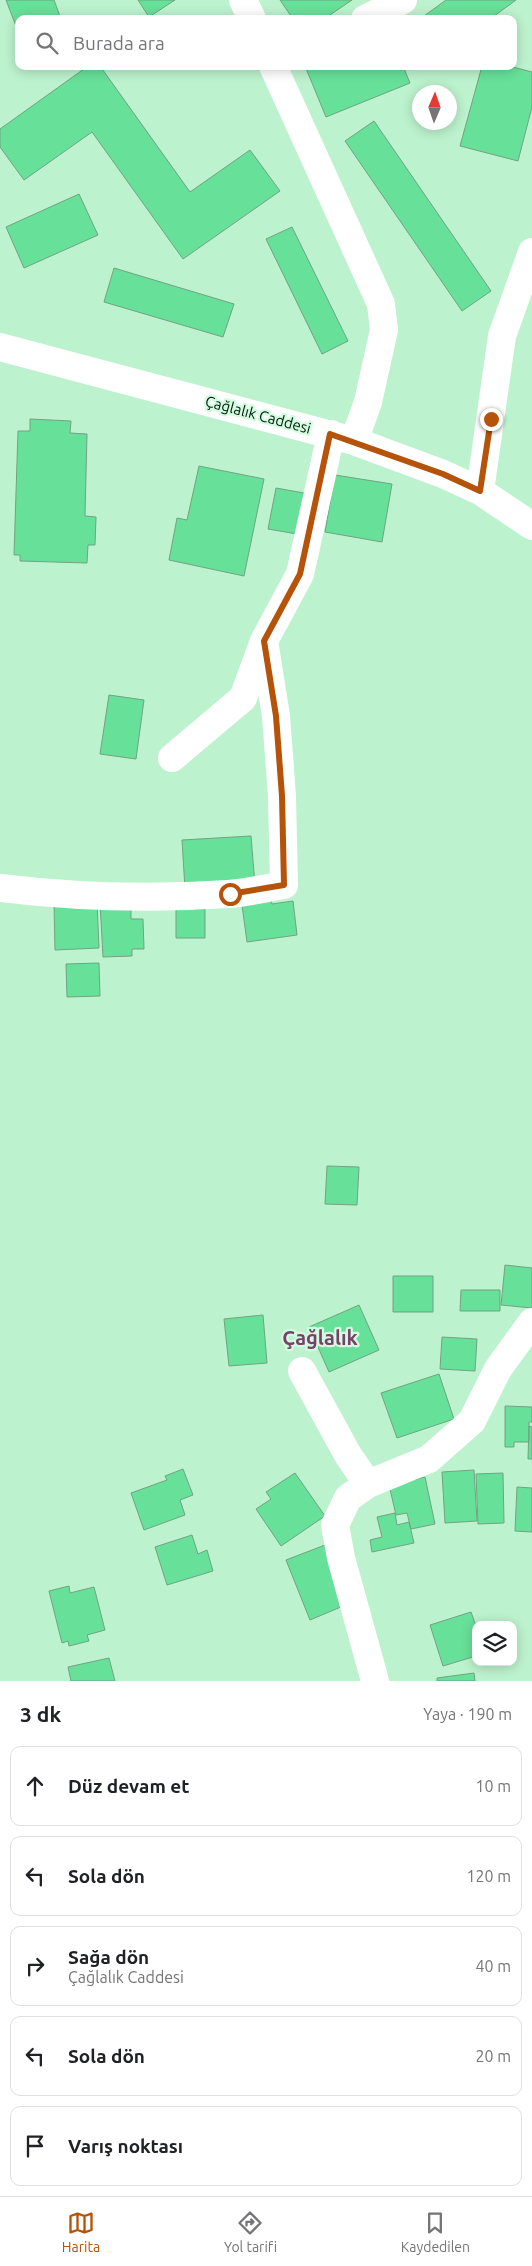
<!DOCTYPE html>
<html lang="tr">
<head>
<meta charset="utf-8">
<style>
  body { margin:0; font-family:Ubuntu,sans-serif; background:#f6f6f6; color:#202124 }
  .controls { position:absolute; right:15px; bottom:15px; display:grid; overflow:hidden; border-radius:10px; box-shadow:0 2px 12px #0003 }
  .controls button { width:45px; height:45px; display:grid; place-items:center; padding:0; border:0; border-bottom:1px solid #e0e0e0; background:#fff; color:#202124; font:25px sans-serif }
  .compass { position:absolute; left:412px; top:85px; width:45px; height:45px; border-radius:50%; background:#fff; box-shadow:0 2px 12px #0003; rotate:2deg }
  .stop { position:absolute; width:15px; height:15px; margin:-11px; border:4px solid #b45309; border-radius:50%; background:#fff }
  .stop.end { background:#b45309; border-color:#fff; box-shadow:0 1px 5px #0008 }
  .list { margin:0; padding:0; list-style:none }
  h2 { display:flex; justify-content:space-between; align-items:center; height:65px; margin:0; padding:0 20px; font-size:21px }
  h2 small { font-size:16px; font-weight:400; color:#757577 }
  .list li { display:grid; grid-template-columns:32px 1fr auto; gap:15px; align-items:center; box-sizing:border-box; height:80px; margin:0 10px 10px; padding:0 10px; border:1px solid #e0e0e0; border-radius:10px }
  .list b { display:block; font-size:19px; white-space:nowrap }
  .list p { margin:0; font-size:16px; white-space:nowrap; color:#757577 }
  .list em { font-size:16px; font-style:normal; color:#757577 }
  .icon { flex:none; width:28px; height:28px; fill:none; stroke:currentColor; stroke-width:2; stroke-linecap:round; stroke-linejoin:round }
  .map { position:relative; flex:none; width:532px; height:1681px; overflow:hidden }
  .search { position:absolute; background:#fff; box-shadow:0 2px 12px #0003; left:15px; right:15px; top:15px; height:55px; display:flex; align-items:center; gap:12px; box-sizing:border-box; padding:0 18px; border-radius:10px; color:#757577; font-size:19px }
  .sheet { height:515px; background:#fff }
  nav { display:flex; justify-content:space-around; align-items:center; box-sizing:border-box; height:70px; border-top:1px solid #e0e0e0; background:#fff; font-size:14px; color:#757577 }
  nav a { display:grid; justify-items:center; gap:2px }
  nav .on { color:#b45309 }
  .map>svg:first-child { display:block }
  .building { fill:#67e099; stroke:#71a382 }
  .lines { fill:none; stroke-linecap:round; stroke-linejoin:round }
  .minor { stroke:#fff; stroke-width:28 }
  .route { stroke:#b45309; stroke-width:6 }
  .labels { text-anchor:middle; stroke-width:4.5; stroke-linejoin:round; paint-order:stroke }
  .street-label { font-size:15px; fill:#05190d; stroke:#d2fcdf }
  .district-label { font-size:20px; font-weight:bold; fill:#78406d; stroke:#d2fcdf }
</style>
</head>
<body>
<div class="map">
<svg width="532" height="1681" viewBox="0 0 532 1681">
  <rect width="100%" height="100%" fill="#bdf2ce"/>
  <path class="building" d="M6,0H54L61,19H19V34Z
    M138,0H175L149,17Z
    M280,0H352L324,19H293Z
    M446,0H516L490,19H420Z
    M88,66H100L190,192L250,150L280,191L183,259L92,132L24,180L0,147V129Z
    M305,66H403L410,83L326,117Z
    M482,66H509L532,72V107L518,161L460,146Z
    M374,121L491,291L462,311L345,141Z
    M79,194L98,235L24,268L6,227Z
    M292,227L348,341L322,354L266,239Z
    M114,268L234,304L223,337L104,302Z
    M30,419L71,421L70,433L87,434L85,516L96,517L95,545H88L87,563L20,561V555H14L18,431H30Z
    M199,466L264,479L244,576L169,560L177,518L187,520Z
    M335,475L392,484L382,542L325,532Z
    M276,488L304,493L297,534L268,529Z
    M109,695L144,700L136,759L100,754Z
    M251,836L255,885L185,889L182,840Z
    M270,894L272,904L293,901L297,935L247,942L241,898Z
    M97,902L99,948L55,950L54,903Z
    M131,902V919H143L144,949H132V956L103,957L100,903Z
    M176,909H205V938H176Z
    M99,963L100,996L67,997L66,964Z
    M327,1166L359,1167L357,1205L325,1204Z
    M505,1265L532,1268V1308L501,1305Z
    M393,1276H433V1312H393Z
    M461,1290H500V1311H460Z
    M359,1305L379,1350L329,1372L309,1327Z
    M263,1315L267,1363L229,1366L224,1319Z
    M442,1337L477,1339L475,1371L440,1369Z
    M439,1374L454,1419L397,1438L381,1393Z
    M505,1406L532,1407V1422H529V1442H514V1447H505Z
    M529,1426L532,1427V1459H528Z
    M183,1469L193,1495L180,1500L185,1515L144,1530L131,1493L167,1480L165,1476Z
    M474,1470L477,1521L445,1523L442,1472Z
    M295,1473L325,1516L281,1546L256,1509L271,1499L266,1492Z
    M503,1473L504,1523L478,1524L476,1474Z
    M425,1477L435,1524L411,1529L407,1513L396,1515L389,1485Z
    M517,1487L532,1488V1532L515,1531Z
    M395,1513L397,1525L409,1522L414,1543L372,1552L370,1540L382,1537L377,1517Z
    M192,1535L198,1554L207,1550L213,1571L167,1585L155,1547Z
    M325,1545L348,1604L310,1620L286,1560Z
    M69,1586L70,1593L94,1587L105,1630L87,1635L89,1641L69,1646L68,1641L62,1643L49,1591Z
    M471,1612L476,1626V1656L443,1666L430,1625Z
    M109,1658L115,1681H71L68,1667Z
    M474,1673L475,1681H437V1678Z"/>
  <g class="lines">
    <path class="minor" d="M243,0L252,19
      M365,19L403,0
      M273,66L381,304L384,330L368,402L354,441
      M0,347L354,441L443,474L480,491L532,526
      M480,491L502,336L532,252
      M172,758L243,698L264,641L300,574L331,434
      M0,888C74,897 154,899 228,894C246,893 266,888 284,885L282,796L276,716L264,641
      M302,1371L348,1455L368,1484
      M375,1681L341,1558L335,1525L348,1498L368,1484L429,1459L472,1421L498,1369L532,1322"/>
  </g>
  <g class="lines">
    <path class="route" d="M230,894L284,885L282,796L276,716L264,641L300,574L330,434L443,474L480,491L491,419"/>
  </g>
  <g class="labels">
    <g class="street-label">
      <text transform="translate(258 415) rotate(15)" y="5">Çağlalık Caddesi</text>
    </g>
    <g class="district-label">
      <text x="320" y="1345">Çağlalık</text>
    </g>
  </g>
</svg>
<div class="controls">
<button><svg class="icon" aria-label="layers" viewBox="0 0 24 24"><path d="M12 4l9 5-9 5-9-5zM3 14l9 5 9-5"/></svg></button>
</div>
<svg class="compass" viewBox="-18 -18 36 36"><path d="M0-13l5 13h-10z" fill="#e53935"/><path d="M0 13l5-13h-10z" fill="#757577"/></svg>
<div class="stop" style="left:230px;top:894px"></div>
<div class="stop end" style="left:491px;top:419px"></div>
<div class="search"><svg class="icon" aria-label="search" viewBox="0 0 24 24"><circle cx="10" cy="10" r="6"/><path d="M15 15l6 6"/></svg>Burada ara</div>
</div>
<section class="sheet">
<h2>3 dk<small>Yaya · 190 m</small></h2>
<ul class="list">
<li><svg class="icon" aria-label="ahead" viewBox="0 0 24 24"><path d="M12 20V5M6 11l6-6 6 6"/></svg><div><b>Düz devam et</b></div><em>10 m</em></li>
<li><svg class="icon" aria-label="left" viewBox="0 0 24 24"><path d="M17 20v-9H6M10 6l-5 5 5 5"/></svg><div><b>Sola dön</b></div><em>120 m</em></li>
<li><svg class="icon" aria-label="right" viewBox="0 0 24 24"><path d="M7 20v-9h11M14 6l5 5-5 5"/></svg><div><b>Sağa dön</b><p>Çağlalık Caddesi</p></div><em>40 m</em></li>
<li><svg class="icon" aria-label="left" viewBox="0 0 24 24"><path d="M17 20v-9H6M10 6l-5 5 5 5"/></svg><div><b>Sola dön</b></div><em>20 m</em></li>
<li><svg class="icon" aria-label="arrive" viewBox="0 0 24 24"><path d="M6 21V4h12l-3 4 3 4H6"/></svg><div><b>Varış noktası</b></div></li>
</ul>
</section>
<nav>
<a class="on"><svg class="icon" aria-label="map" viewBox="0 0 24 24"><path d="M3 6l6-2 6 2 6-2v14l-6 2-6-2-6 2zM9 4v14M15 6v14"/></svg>Harita</a>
<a><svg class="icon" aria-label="directions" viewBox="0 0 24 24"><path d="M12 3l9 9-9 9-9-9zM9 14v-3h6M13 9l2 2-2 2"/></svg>Yol tarifi</a>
<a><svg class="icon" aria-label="saved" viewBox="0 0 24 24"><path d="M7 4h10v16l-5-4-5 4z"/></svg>Kaydedilen</a>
</nav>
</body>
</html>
